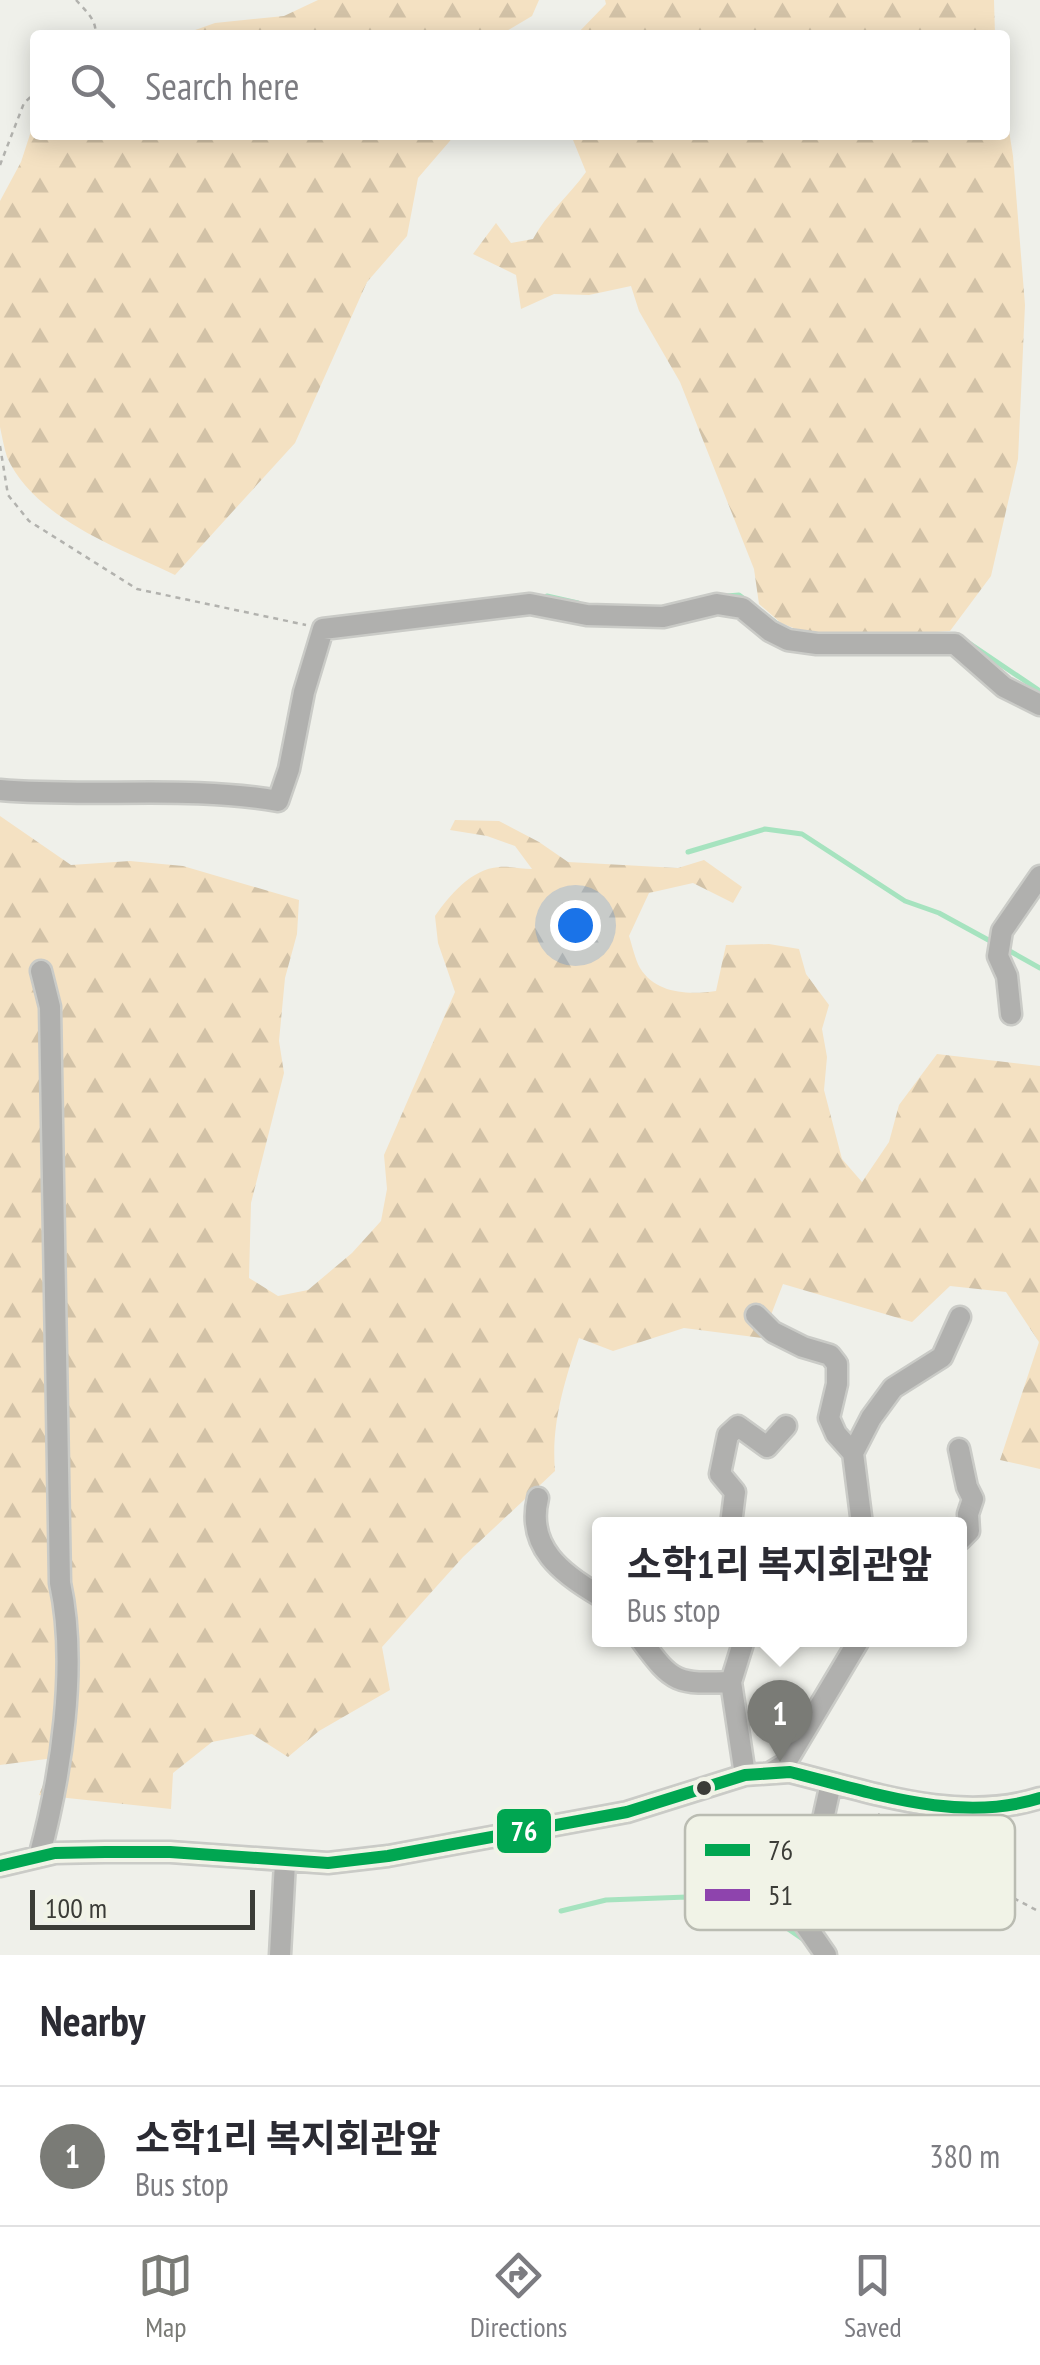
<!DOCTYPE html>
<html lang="en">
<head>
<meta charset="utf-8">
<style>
  body { margin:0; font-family:"PT Sans Narrow","Noto Sans KR",sans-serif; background:#f7f7f7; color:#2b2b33 }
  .scale { position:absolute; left:30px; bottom:25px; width:225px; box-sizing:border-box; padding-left:10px; border:5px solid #3b3c37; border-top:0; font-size:28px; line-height:35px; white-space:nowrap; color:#3b3c37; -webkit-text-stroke:8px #f1f3e7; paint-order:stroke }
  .you { position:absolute; left:575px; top:925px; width:35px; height:35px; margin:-25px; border:8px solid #fff; border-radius:50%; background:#1a73e8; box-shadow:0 0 0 15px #1a73e833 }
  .badge { display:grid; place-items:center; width:65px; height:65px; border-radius:50%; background:#7a7b76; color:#fff; font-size:32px; font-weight:700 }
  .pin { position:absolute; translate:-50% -82px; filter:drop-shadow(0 2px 5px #0008) }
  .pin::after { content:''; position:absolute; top:52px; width:35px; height:30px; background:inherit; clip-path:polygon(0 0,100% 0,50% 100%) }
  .popup { position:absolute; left:592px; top:1517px; width:375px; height:130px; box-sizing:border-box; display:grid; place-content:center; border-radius:10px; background:#fff; filter:drop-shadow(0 2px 8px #0005); font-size:32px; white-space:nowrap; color:#7c7c81 }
  .popup b { font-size:38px; color:#2b2b33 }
  .popup::after { content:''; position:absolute; left:50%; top:100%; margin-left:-20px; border:20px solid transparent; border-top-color:#fff }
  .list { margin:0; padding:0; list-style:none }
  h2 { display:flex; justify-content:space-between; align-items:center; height:130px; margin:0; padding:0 40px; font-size:42px }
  h2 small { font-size:32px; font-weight:400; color:#7c7c81 }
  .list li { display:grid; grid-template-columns:65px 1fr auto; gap:30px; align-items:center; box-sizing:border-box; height:140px; padding:0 40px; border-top:2px solid #e1e1e2 }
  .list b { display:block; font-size:38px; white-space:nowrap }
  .list p { margin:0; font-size:32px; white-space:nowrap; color:#7c7c81 }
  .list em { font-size:32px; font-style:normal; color:#7c7c81 }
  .icon { flex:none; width:55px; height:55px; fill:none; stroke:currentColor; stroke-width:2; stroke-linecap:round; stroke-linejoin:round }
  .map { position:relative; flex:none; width:1040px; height:1955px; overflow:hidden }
  .search { position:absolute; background:#fff; box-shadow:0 5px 25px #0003; left:30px; right:30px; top:30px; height:110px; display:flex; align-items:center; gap:25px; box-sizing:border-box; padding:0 35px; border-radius:10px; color:#7c7c81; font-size:38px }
  .sheet { height:270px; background:#fff }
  nav { display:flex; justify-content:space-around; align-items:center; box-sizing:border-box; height:140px; border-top:2px solid #e1e1e2; background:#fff; font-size:28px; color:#7c7c81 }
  nav a { display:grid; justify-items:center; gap:5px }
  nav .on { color:#7a7b76 }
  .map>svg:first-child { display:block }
  .forest { fill:url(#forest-firs) }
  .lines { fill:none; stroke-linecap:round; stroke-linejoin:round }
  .stream { stroke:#a6e3bf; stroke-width:5 }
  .minor-casing { stroke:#cacbc7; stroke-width:25 }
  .path { stroke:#b2b2ae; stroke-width:2.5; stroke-dasharray:5 5; stroke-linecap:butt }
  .minor { stroke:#b0b0ae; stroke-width:20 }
  .bus-1-casing { stroke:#f1f3e7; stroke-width:20 }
  .bus-1 { stroke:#00a651; stroke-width:12 }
  .bus-dot { fill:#3b3c37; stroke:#f1f3e7; stroke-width:4 }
  .key { fill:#f1f3e7; stroke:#babcb2; stroke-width:2.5 }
  .key-label { font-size:28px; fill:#3b3c37 }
  .line-badge { stroke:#f1f3e7; stroke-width:4 }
  .badge-label { font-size:28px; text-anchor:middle; font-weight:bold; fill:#fff }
</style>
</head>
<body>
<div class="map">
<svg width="1040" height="1955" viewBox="0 0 1040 1955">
  <defs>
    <pattern id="forest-firs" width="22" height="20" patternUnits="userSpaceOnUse" patternTransform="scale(2.5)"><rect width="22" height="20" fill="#f4e1c2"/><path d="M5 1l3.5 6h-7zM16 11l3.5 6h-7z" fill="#d2c2a7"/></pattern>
  </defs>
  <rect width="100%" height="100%" fill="#eff0ea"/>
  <path class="forest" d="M318,0H539L532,16L500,35H181L215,23L284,16Z
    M605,0H994L995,35H576L606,4Z
    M1005,105L1013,156L1025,305L1018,459L991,576L950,631L823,640L781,623L759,604L754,569L680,382L639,311L631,286L589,295L554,294L521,309L516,275L473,254L496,223L511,243L533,239C546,214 569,196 586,172L571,135H1005Z
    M35,119V135H455L418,178L407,236L367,282L295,443L175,575C119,548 34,518 7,457C4,448 2,436 0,427V201L21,162Z
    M0,816L71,865L130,861L183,866L299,900L297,934L285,978L279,1041L284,1073L251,1203L249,1278L278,1296L308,1290L352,1253L381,1221L387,1189L384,1155L455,992L438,943L435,916C449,896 471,869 499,867C509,866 521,869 532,869L515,846L487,836L450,830L455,820L499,821L539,842L568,862L678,868L704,860L742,887L733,903L693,883L649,893L629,936C632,945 635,959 640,968C656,994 689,995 716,991L726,945L769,944L799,949L806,974L829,1005L822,1029L827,1057L824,1090L842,1159L862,1182L889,1142L899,1105L937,1054L1040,1066V1469L1000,1460L1039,1342L1006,1292L950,1286L912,1322L783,1284L762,1338L684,1328L613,1351L579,1338C564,1383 551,1424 555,1471L463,1557L382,1647L390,1690L319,1731L288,1757L252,1734L212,1742L173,1773L171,1809L39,1795L54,1758L0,1765Z"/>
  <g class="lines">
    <path class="stream" d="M547,596L578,603
      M727,596L739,595L780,626
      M963,639L1040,691
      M688,852L765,829L802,834L905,901L939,913L992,942
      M1006,949L1040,968
      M561,1911L606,1900L687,1897L778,1922L807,1942"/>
    <g class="minor-casing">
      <path id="minor" d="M0,790C92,798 189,785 278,801L289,769L304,692L323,629L530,604L587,615L663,617L717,604L742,608L770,631L788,640L817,644H955L1004,687L1040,705
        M1011,1014L1007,976L998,956L1002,931L1040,876
        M756,1315L773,1332L803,1347L830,1355L837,1364V1384L829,1418L836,1434L853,1453L862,1524
        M959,1449L967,1487L973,1499L968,1514L969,1531L960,1540
        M853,1453L871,1418L893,1388L942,1357L960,1317
        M538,1498C526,1547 562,1574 600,1596
        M731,1524L735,1492L720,1474L728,1435L738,1426L767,1447L786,1426
        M641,1640C673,1684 677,1684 731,1682
        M744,1640L731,1682L745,1775
        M770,1773L785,1764L859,1640
        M39,1857C61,1776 78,1665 60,1583L50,1007L41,971
        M0,1866L55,1853L105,1852H170L328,1863L388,1856L627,1812L745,1775L790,1772C871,1792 958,1824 1040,1798
        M280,1955L285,1862
        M826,1955L801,1919L831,1783"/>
    </g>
    <path class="path" d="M76,0C85,10 98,21 95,35
      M0,165L24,103L35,93
      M0,446L8,495L29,521L137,589L306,625
      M878,1814L970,1875L1040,1912"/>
    <use href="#minor" class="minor"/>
    <g class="bus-1-casing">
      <path id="bus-1" d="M0,1866L55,1853L105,1852H170L328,1863L388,1856L627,1812L745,1775L790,1772C871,1792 958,1824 1040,1798"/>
    </g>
    <use href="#bus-1" class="bus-1"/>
  </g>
  <circle class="bus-dot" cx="704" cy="1788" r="9"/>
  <rect x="685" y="1815" width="330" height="115" rx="15" class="key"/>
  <rect x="705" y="1844" width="45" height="12" fill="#00a651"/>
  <rect x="705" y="1889" width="45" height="12" fill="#8e44ad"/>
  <g class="key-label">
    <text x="768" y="1860">76</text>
    <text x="768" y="1905">51</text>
  </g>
  <rect class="line-badge" x="495" y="1807" width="58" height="48" rx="10" fill="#00a651"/>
  <g class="badge-label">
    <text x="524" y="1841">76</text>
  </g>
</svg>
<div class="scale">100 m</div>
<div class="you"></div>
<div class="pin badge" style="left:780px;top:1762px">1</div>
<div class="popup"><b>소학1리 복지회관앞</b>Bus stop</div>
<div class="search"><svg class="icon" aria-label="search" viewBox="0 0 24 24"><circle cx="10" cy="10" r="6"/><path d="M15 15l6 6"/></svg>Search here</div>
</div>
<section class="sheet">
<h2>Nearby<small></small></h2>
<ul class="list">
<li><span class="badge">1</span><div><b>소학1리 복지회관앞</b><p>Bus stop</p></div><em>380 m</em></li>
</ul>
</section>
<nav>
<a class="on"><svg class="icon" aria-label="map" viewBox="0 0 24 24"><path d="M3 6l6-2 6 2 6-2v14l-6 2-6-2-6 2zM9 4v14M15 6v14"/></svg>Map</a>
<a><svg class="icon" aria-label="directions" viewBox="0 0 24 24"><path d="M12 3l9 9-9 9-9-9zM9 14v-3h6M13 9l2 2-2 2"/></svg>Directions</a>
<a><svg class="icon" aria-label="saved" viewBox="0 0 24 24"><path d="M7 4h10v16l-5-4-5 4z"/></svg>Saved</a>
</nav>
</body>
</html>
